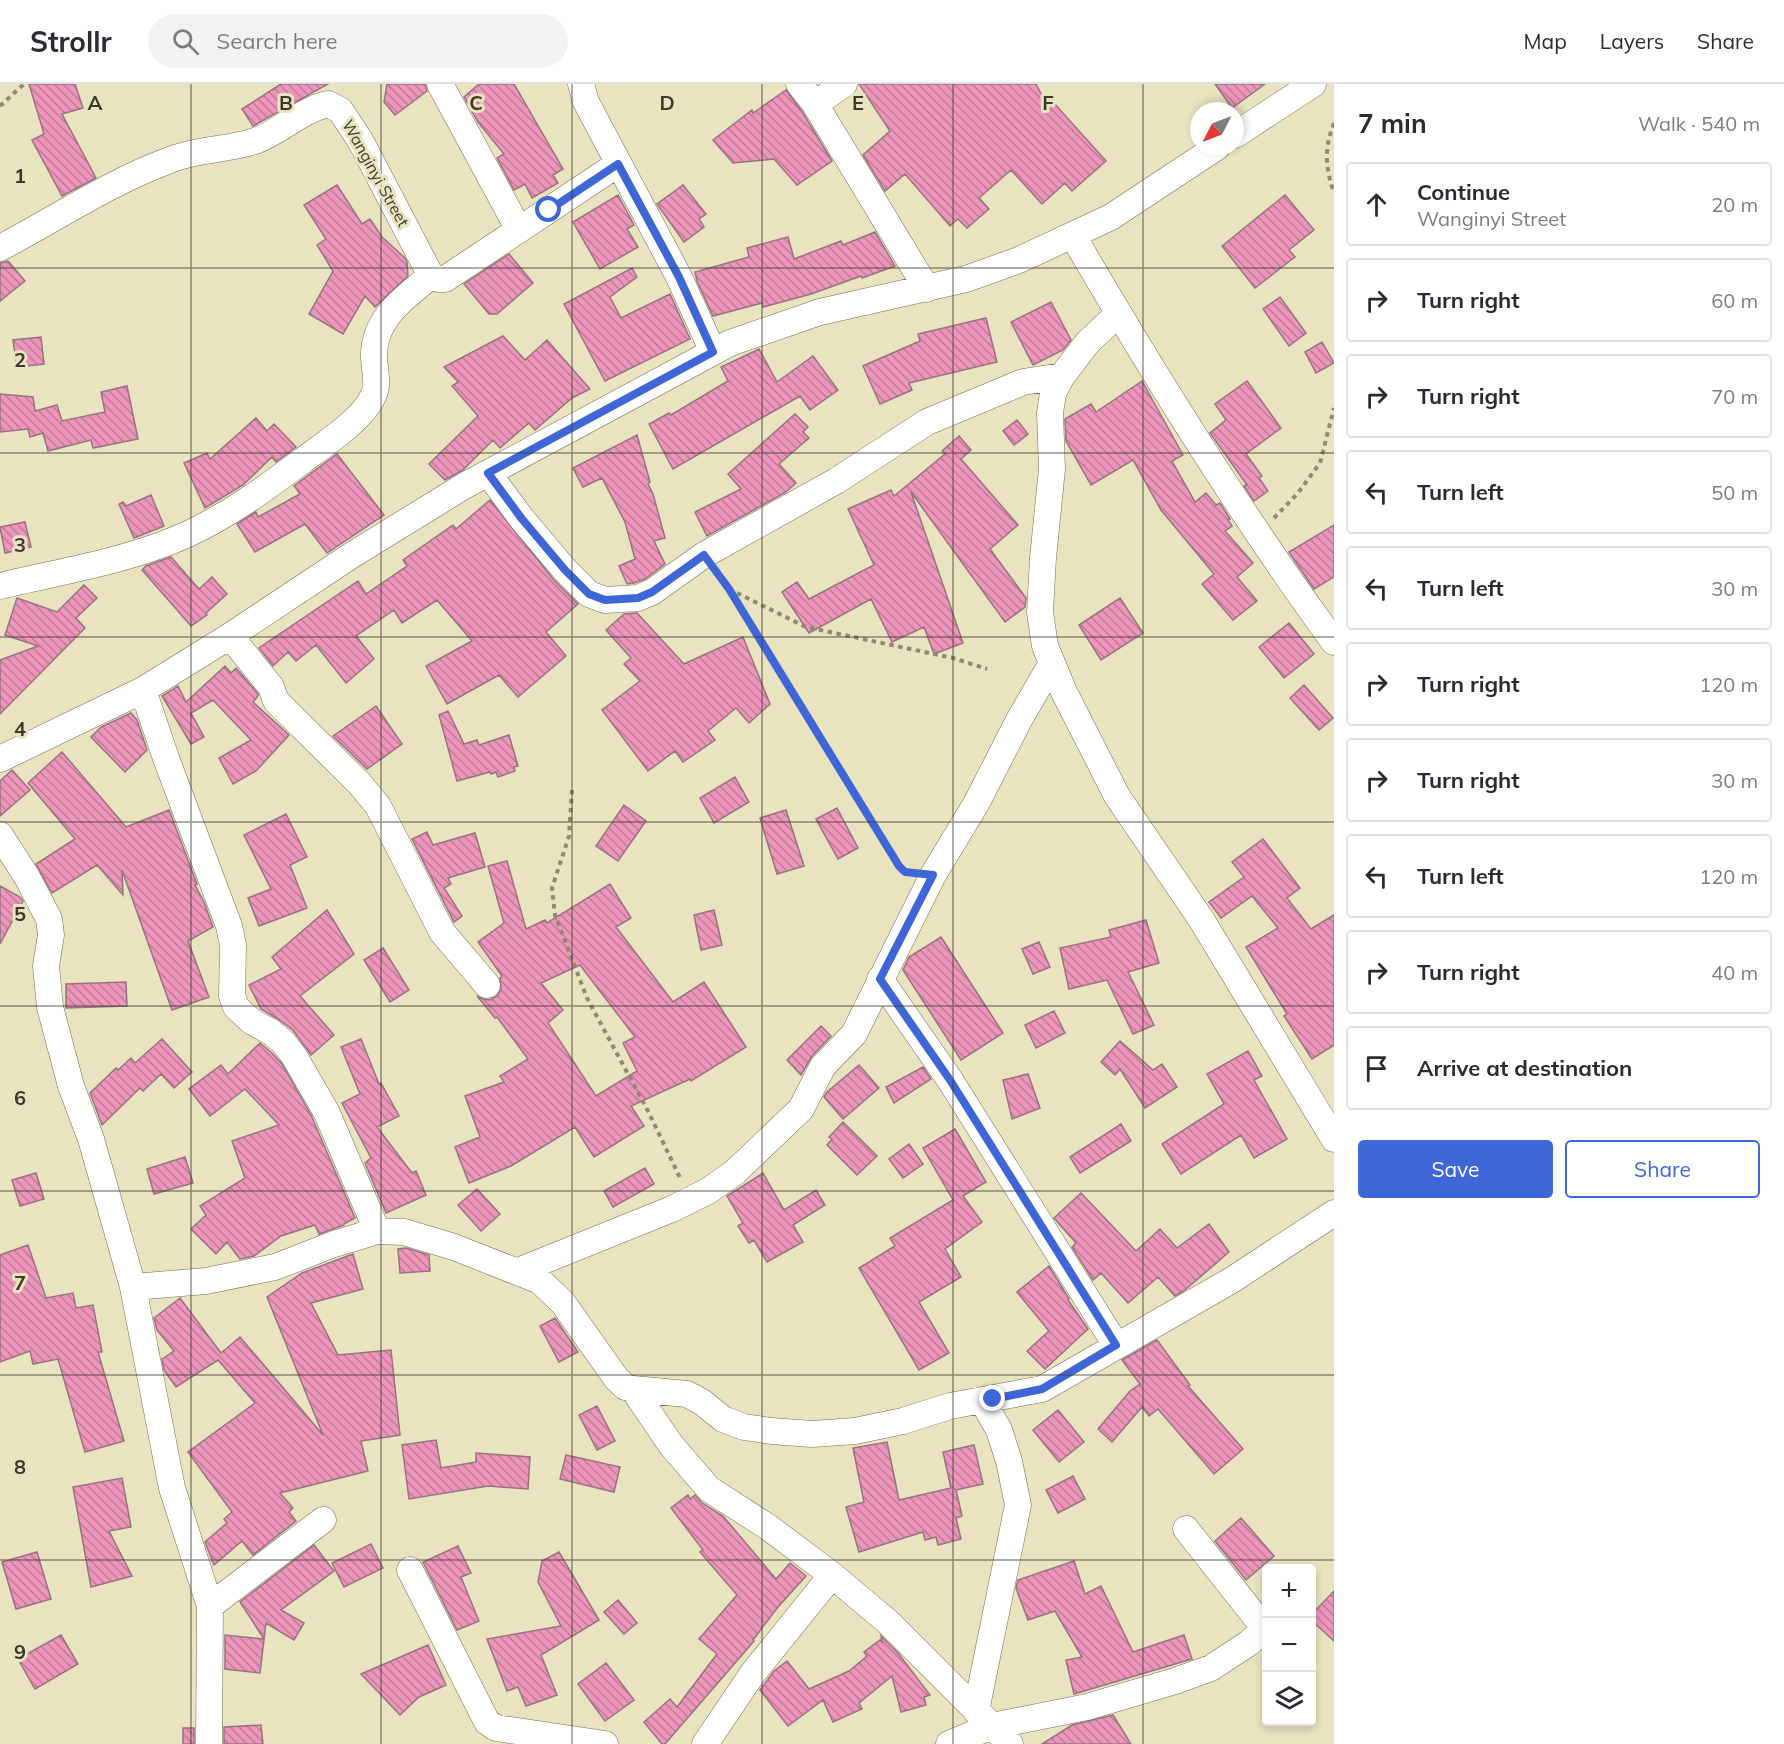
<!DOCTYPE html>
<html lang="en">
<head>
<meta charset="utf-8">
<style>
  body { margin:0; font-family:Mulish,sans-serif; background:#f2f2f3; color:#2b2b33 }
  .controls { position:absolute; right:18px; bottom:18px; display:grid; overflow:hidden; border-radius:6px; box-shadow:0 3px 9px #0003 }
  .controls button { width:54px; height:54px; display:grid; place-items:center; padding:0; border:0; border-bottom:2px solid #e1e1e2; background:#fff; color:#2b2b33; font:30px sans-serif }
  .compass { position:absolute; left:1190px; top:18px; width:54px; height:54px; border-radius:50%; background:#fff; box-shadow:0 3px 9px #0003; rotate:228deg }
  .stop { position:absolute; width:18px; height:18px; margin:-14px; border:4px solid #3e66d7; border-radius:50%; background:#fff }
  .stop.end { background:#3e66d7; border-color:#fff; box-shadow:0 2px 6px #0008 }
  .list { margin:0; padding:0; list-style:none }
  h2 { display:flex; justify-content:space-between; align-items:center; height:78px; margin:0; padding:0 24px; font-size:26px }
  h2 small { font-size:20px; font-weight:400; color:#7c7c81 }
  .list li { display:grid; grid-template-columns:39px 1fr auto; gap:18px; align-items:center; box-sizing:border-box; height:84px; margin:0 12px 12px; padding:0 12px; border:2px solid #e1e1e2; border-radius:6px }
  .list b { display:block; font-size:22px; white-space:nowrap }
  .list p { margin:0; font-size:20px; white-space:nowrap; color:#7c7c81 }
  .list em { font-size:20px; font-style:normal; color:#7c7c81 }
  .actions { display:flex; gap:12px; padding:18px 24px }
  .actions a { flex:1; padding:14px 0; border:2px solid #3e66d7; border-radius:6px; text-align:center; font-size:21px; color:#3e66d7 }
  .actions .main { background:#3e66d7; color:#fff }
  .icon { flex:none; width:33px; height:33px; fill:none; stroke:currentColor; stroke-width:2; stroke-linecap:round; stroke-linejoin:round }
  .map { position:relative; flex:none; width:1334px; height:1660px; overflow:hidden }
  header { display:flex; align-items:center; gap:36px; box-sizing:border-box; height:84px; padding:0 30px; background:#fff; border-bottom:2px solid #e1e1e2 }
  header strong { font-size:28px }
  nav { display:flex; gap:33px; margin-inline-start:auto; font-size:21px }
  .search { width:420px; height:54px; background:#f2f2f3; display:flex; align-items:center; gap:15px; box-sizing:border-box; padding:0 21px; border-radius:33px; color:#7c7c81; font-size:22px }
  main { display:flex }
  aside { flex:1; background:#fff }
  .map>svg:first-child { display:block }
  .building { fill:url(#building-back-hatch); stroke:#967381; stroke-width:1.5; fill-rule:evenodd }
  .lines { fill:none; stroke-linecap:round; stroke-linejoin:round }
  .minor-casing { stroke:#746e4e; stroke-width:27 }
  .path { stroke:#8e8971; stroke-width:4; stroke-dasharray:4.5 4.5; stroke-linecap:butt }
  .minor { stroke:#fff; stroke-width:26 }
  .route { stroke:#3e66d7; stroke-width:8 }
  .grid { fill:none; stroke:#3d3a2c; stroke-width:1.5; stroke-opacity:0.55 }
  .labels { text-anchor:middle; stroke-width:6; stroke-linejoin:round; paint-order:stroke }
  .street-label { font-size:16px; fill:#3d3a2c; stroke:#e9e3bf }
  .grid-label { font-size:20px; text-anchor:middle; font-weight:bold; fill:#3d3a2c; stroke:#e9e3bf; stroke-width:6; stroke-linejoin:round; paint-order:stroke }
</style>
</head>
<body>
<header>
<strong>Strollr</strong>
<div class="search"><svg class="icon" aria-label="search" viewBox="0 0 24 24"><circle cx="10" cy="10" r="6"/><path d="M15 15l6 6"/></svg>Search here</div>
<nav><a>Map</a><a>Layers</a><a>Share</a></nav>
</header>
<main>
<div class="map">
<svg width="1334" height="1660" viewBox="0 0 1334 1660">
  <defs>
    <pattern id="building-back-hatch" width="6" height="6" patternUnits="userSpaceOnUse" patternTransform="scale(1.5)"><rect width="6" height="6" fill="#ed95bb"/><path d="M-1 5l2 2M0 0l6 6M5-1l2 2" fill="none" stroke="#c17b98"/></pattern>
  </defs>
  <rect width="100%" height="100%" fill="#e9e3bf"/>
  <path class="building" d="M29,0H75L83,24L62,30L96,94L62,112L32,56L44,50Z
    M281,0H328L253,42L242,25Z
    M387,0H425L427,7L395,31L384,18Z
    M479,0H514L563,85L553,91L558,99L532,114L525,100L514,106L497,74L504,70L478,38L464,13Z
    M859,0H1036L1048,23L1053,18L1106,77L1072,107L1065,99L1042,120L1011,86L979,114L989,125L967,144L958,135L950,142L905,90L885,107L863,71L890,47Z
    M1215,0H1265L1232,24Z
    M786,6L803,29L832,77L797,101L774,75L733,79L713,56L752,26L753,29Z
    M337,101L362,140L370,135L382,153L405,174L407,178L408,192L375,223L365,212L343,250L309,230L333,187L317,161L326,155L304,121Z
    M683,101L706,130L699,135L704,143L684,158L657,120Z
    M618,111L634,141L627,145L638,163L600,185L573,138Z
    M1285,111L1314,146L1289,166L1295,173L1255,204L1222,162Z
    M875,148L895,182L862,194L861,192L811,210L763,223L762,219L713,232L697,197L695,188L749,173L747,164L788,153L794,175L841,157L843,161Z
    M509,170L533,199L497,230H489L464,200Z
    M8,177L25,197L0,217V179Z
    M632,184L637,193L610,213L621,234L670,210L690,255L605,297L564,220Z
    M1280,213L1306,249L1289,262L1263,225Z
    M1051,218L1071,256L1063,266L1033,281L1011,238Z
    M986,234L997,278L909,299L912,306L880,320L863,282L920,257L918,250Z
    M503,252L525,276L547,256L590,305L572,314L535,346L529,339L500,364L493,356L463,386L445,396L429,380L478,332L452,302L458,298L444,283Z
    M41,253L44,280L17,283L13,256Z
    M1322,258L1334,279L1316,289L1305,268Z
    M759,265L777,298L813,272L838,306L810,326L800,312L673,385L649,340L669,329L671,331L728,297L721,283Z
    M1142,297L1183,371L1172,377L1195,418L1206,409L1216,421L1220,419L1230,435L1228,436L1232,442L1225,447L1253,479L1237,493L1257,517L1233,536L1202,500L1214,490L1161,426L1133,376L1091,401L1066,357L1065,335L1091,320L1096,328Z
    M1247,297L1281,344L1246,370L1262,392L1259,394L1268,407L1254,417L1244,402L1247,401L1210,349L1226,336L1215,320Z
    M127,302L138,355L93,364L91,356L48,367L43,349L30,353L28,345L0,348V310L33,313L35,327L57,321L62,337L105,328L101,308Z
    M795,330L808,343L803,348L809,354L779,380L796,399L786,408L707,452L695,428L741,405L728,390Z
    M256,334L267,347L274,340L296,363L276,378L272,373L243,401L205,424L184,379L207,369L210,375Z
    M1017,336L1028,350L1014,361L1003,347Z
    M637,351L650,398L648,400L653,410L665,454L654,457L665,480L645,495L634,499L627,500L619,482L635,475L625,438L602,394L583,403L573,384Z
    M959,352L971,366L961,375L1018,441L990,465L1026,514L1025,523L1005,538L911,408L963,559L934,570L924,543L892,558L871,515L809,549L782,508L797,498L809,515L874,481L848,425L891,406L894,412L945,370L942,367Z
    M337,370L384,431L327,469L305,440L255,468L237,440L256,428L258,433L300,410L294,402Z
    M151,411L164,442L134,454L119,420L123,418L126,422Z
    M490,416L554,496L578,520L546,548L566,572L518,613L499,591L447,620L426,582L472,557L437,516L402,539L394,526L356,552L374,575L346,599L316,561L296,577L288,568L273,582L259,564L358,497L366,510L407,482L403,476L453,441L456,445Z
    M25,438L31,463L5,469L0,443Z
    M1334,441V493L1314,505L1289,468Z
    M171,473L199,505L212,493L227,510L206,529L207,531L191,542L142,486L146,482Z
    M84,501L97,514L76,534L85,544L0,630V576L38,562L5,551L17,514L57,528Z
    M1120,514L1143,549L1101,576L1079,541Z
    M637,529L684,580L743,553L770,620L749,639L736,624L708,647L715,656L683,678L675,667L648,687L602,626L640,597L624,580L631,574L606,546L624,530Z
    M1289,539L1314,570L1284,594L1259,563Z
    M225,582L231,589L236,584L258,610V612L253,618L289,651L256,687L233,700L219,674L251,656L213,616L191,629L204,653L191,660L162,612L178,602L186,618Z
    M1304,601L1333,634L1319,646L1290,614Z
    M376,622L402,660L367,685L333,652Z
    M448,627L464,660L477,656L479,661L509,651L518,682L514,683L515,687L498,693L496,688L491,690L490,688L457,697L439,631Z
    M131,629L137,636L147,666L125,688L91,653L101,643Z
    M62,668L126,743L169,726L197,800L195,801L204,818L213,843L188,857L209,913L172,926L122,786L123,811L97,781L52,809L36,780L75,755L28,699Z
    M12,686L30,706L0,732V697Z
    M735,693L749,718L714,739L700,714Z
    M624,721L646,737L618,777L596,762Z
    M837,724L858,764L838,775L816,735Z
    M786,726L804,782L777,790L760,734Z
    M286,730L307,773L290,781L307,824L259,842L248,814L271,805L244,751Z
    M427,748L433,761L475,749L485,783L448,794L451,800L444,804L462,832L454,838L412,755Z
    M1263,755L1300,804L1287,814L1311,845L1334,831V961L1312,975L1284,932L1287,930L1246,863L1278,844L1252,812L1221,834L1209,818L1244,793L1232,778Z
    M507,777L526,845L545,836L547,839L610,800L631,834L616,843L673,918L704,898L746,963L691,997L690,995L631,1022L644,1042L594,1073L575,1043L511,1082L469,1099L455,1063L480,1053L465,1012L504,998L500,992L528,975L497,933L495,934L477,912L483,915L490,916L497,912L501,905L500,894L502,892L478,858L504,839L488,782ZM580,881L635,953L623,959L637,987L596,1012L548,939L563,926L541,899Z
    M0,802L20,813L23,817L0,860Z
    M327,826L354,870L300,912L334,951L311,971L293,946L278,935L261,925L249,901L281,885L272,873Z
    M714,826L722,861L701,866L694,831Z
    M1146,836L1159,879L1128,888L1154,941L1133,950L1107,896L1069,905L1060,864L1111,853L1109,846Z
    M941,853L1003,949L961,976L903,886L909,873Z
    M1039,858L1050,883L1033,890L1022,865Z
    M383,864L409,906L390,918L364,876Z
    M126,898L127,922L66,924V900Z
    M1054,927L1065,949L1036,964L1025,941Z
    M821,942L831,952L812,972L801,991L787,976Z
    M162,955L192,988L174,1004L161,990L143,1007L140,1004L102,1041L90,1009L116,984L118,986L131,974L135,979Z
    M361,955L379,1000L381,999L399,1032L377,1043L412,1089L416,1087L426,1111L386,1129L365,1079L371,1074L342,1019L360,1010L341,963Z
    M1120,957L1153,986L1162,980L1177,1003L1145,1024L1120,985L1115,991L1101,978Z
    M260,959L272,969L282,980L311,1031L355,1134L344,1140V1141L319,1150L315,1141L281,1152L254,1172L240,1175L227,1158L216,1170L191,1145L206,1131L200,1122L245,1094L232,1057L279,1041L245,1005L210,1032L189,1005L221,981L228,990Z
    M1248,967L1262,992L1254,996L1287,1055L1254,1074L1241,1051L1181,1090L1162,1060L1224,1020L1207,990Z
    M859,981L879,1004L843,1035L824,1013L827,1008Z
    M923,983L931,995L894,1019L886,1003Z
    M1028,990L1040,1024L1012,1035L1003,996Z
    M843,1038L877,1072L857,1091L827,1061L832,1055L829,1053Z
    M1121,1040L1131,1057L1080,1089L1070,1073Z
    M955,1045L986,1098L963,1112L982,1138L945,1165L961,1193L919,1218L949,1269L919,1286L859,1184L895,1162L890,1154L953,1116L923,1064Z
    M909,1060L923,1080L903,1094L889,1075Z
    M185,1073L193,1099L154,1110L147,1085Z
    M645,1084L654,1100L613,1123L604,1107Z
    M36,1089L44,1115L20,1122L12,1096Z
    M763,1089L784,1126L816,1106L825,1121L793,1141L803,1158L767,1178L754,1156L749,1159L738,1142L743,1139L727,1112Z
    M477,1105L500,1130L481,1147L458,1121Z
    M1081,1109L1136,1167L1160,1145L1177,1164L1209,1140L1229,1168L1185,1206L1175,1212L1158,1193L1128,1219L1101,1189L1093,1196L1072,1163L1076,1159L1054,1134Z
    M28,1161L46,1214L73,1209L76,1224L93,1221L102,1268H98L124,1357L85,1368L58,1275L33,1280L30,1267L0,1278V1171Z
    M406,1164L429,1171L430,1187L400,1189L398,1165Z
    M353,1170L363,1205L311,1219L338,1271L391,1266L400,1351L361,1357L368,1387L280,1409L293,1424L289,1428L296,1437L253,1471L242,1457L214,1481L205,1458L227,1439L224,1435L232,1428L188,1368L255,1319L218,1276L176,1303L164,1286L162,1275L174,1267L157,1246L154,1234L180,1214L221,1269L240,1253L323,1351L267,1213L302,1189Z
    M1049,1182L1069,1215L1068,1216L1088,1245L1045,1285L1027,1267L1049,1247L1017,1208Z
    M555,1234L578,1268L559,1278L540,1242Z
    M1157,1256L1190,1301L1188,1302L1243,1365L1214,1390L1158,1325L1149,1332L1142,1323L1112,1358L1098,1345L1130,1307L1140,1300L1122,1276Z
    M597,1322L615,1357L597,1366L579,1331Z
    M1058,1326L1084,1358L1059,1378L1033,1346Z
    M436,1356L441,1384L476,1378V1369L530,1373L528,1405L488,1402L409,1415L402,1361Z
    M887,1358L899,1416L951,1404L943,1368L974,1361L983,1400L956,1406L962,1432L956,1434L961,1455L938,1461L936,1453L925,1456L923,1448L859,1468L846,1423L864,1418L853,1364Z
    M566,1371L620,1383L614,1408L560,1395Z
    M1073,1392L1085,1415L1058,1429L1046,1406Z
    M122,1394L131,1443L109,1447L132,1492L91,1503L73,1403Z
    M688,1411L690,1415L695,1411L702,1419L723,1432L776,1495L790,1479L806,1492L778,1523L753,1556L754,1557L665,1660H662L644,1638L670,1615L677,1623L717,1570L699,1555L737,1511L700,1468L703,1466L671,1424Z
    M1241,1434L1274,1472L1246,1496L1215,1457Z
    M371,1460L383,1484L344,1503L332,1479Z
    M314,1461L334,1487L281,1526L304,1539L294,1556L266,1539L260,1589L225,1585V1551L264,1555L240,1518Z
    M458,1462L471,1489L461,1493L479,1537L457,1546L423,1478Z
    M37,1468L51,1515L16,1525L2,1478Z
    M559,1468L599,1536L541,1571L557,1611L526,1622L518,1603L507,1607L487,1555L561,1542L538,1498L542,1477Z
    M1074,1477L1085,1510L1101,1502L1133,1568L1184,1551L1192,1575L1074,1610L1066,1576L1082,1573L1055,1527L1028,1536L1016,1504L1018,1496Z
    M1334,1507V1557L1311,1536V1531Z
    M618,1516L637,1539L624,1550L604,1528Z
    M61,1551L78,1580L35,1605L18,1575Z
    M881,1552L898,1569L930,1611L924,1613L926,1621L901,1628L892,1592L859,1619L862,1625L833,1638L823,1616L788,1642L760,1606L774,1587L787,1577L809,1605L849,1587L867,1572L864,1568L880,1556L882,1558Z
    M428,1561L446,1601L419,1613L400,1631L361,1590Z
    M606,1579L634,1616L605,1637L578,1600Z
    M1113,1631L1131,1660H1042L1072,1641Z
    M261,1641L263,1660H224V1643Z
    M183,1644H194V1660H183Z"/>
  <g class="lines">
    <g class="minor-casing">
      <path id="minor" d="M440,0L519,146
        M581,0L586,18L679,193L713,268
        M799,0L815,20L927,205
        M815,20L844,0
        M1235,51L1313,0
        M1073,152C1154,291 1239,428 1334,558
        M0,164C57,134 110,98 170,76C197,65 228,66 255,57C280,48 301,26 328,20L340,26L360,56L431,192L439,195H445L618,80
        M1118,230L1088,258L1062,292L1053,309L1050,329L1052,385L1043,474L1040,528L1045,562L1064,608L1117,712L1201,835L1334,1055
        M488,389L522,435L565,486L589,510L605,516L638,514L652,508L704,471L836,397L927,338L1023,298L1062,292
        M0,502C62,487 129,477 188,450C229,431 266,404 302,377C321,363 355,340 368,321C381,302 375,294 374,273C373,235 404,214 431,192
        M230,552L271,603L276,617L359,699L378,722L442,848L487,901
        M143,606L167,677L229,842L233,861L232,912L236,923L251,937L271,948L283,958L294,972L327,1029L377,1147
        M0,675L143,606L230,552L352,471L464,402L730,259L820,228L966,195L1019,176L1111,133L1217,63
        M0,751L27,793L49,835L51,851L46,882L50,923L71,1002L91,1055L133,1203L172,1404L210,1522L209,1660
        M880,895L950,996L1116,1261
        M518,1187L672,1125L708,1107L735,1088L801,1025L823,982L854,950L933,791L976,720L1019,636L1052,579
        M133,1203L206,1197L275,1183L334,1160L377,1147L404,1148L454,1163L540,1197L563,1219L616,1294L625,1303L633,1305L687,1310L702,1318L723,1335L744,1343L771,1347L812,1350L855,1347L903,1337L950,1322L1042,1305L1232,1196L1334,1129
        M633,1305L671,1361L709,1405L768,1443L832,1491L888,1538L1010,1660
        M1186,1445L1265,1545
        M410,1486L487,1638L496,1644L605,1660
        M210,1522L323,1436
        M976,1627L1018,1421L1009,1377L999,1346L982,1316
        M705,1660L753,1589L832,1491
        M949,1660L992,1642L1087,1623L1175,1597L1211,1584L1249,1559L1266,1544"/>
    </g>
    <path class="path" d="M0,22L24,0
      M1334,39C1324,65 1325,82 1334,109
      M1274,434L1298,409L1320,379L1334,324
      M719,491L845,691L882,757L901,786L909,789
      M729,505L806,543L953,574L987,585
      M572,706L569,752L552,804L555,831L587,914L649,1029L681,1096"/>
    <use href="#minor" class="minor"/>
  </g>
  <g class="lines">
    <path class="route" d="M549,126L618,80L679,193L713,268L488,389L522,435L565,486L589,510L605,516L638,514L652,508L704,471L729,505L899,782L905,788L933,791L880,895L950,996L1116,1261L1042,1305L993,1315"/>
  </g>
  <path class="grid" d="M191,0V1660M381,0V1660M572,0V1660M762,0V1660M953,0V1660M1143,0V1660M0,184H1334M0,369H1334M0,553H1334M0,738H1334M0,922H1334M0,1107H1334M0,1291H1334M0,1476H1334"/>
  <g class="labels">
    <g class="street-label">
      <text transform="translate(376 89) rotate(61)" y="6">Wanginyi Street</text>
    </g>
  </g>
  <g class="grid-label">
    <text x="95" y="26">A</text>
    <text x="286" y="26">B</text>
    <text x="476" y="26">C</text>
    <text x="667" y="26">D</text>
    <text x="858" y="26">E</text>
    <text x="1048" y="26">F</text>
    <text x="20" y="99">1</text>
    <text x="20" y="283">2</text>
    <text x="20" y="468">3</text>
    <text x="20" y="652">4</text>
    <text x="20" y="837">5</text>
    <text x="20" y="1021">6</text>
    <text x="20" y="1206">7</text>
    <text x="20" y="1390">8</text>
    <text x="20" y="1575">9</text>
  </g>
</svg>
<div class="controls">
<button>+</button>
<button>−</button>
<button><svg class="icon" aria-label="layers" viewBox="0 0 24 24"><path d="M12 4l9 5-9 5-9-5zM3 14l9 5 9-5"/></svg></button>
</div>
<svg class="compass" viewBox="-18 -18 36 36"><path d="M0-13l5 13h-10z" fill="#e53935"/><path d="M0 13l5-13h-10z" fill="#7c7c81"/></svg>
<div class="stop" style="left:549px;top:126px"></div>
<div class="stop end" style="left:993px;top:1315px"></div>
</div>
<aside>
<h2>7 min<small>Walk · 540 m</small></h2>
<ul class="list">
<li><svg class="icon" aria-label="ahead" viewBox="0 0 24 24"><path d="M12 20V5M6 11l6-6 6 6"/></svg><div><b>Continue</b><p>Wanginyi Street</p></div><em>20 m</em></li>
<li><svg class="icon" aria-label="right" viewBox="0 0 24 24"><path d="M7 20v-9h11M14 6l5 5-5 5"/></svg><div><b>Turn right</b></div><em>60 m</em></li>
<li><svg class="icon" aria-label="right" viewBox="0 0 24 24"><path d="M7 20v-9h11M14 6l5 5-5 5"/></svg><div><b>Turn right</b></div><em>70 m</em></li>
<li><svg class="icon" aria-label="left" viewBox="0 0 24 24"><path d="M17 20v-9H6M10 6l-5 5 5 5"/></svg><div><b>Turn left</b></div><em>50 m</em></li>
<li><svg class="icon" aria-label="left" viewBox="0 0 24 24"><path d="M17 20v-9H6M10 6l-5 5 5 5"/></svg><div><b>Turn left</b></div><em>30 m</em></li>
<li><svg class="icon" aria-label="right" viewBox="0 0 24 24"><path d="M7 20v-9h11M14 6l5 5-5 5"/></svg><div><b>Turn right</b></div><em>120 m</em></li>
<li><svg class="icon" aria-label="right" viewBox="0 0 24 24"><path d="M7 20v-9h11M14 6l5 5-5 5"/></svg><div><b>Turn right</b></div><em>30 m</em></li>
<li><svg class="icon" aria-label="left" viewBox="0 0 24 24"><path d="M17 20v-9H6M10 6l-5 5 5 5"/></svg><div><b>Turn left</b></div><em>120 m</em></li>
<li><svg class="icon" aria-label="right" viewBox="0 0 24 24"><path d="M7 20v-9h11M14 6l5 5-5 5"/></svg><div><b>Turn right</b></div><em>40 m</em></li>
<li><svg class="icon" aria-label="arrive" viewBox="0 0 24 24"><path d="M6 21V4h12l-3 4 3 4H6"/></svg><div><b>Arrive at destination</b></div></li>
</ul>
<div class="actions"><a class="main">Save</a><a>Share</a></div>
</aside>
</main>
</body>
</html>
